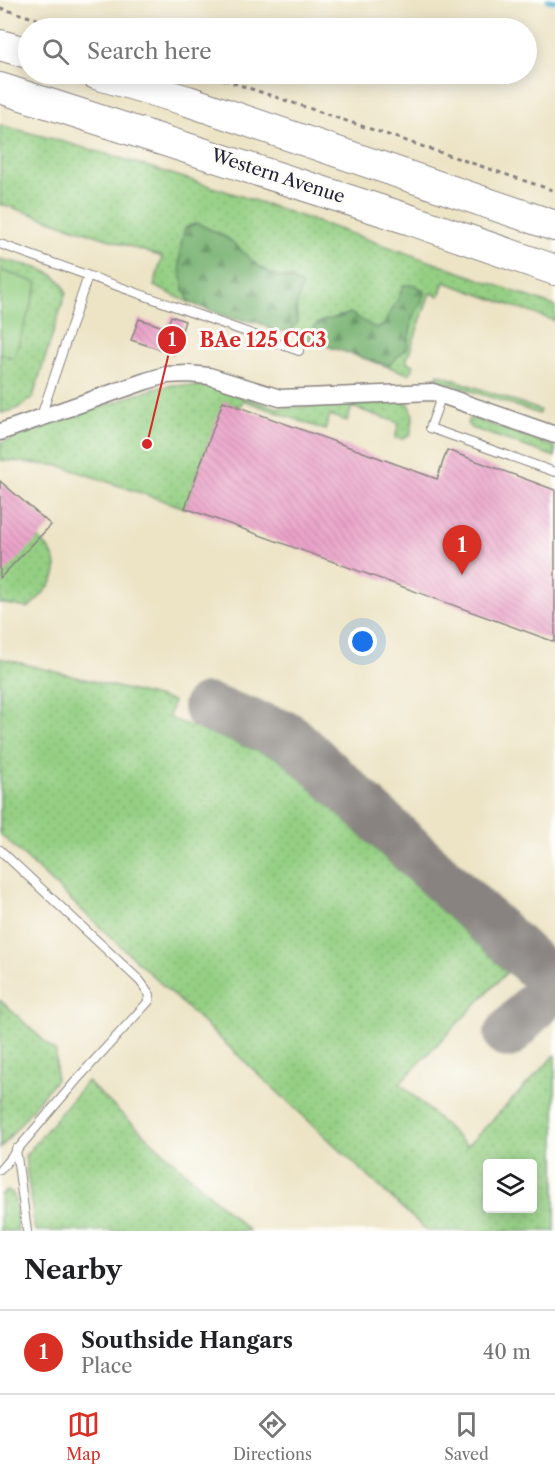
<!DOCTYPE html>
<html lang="en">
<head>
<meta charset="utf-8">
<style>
  body { margin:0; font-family:"Libre Caslon Text",serif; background:#f6f6f6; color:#202124 }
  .controls { position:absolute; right:18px; bottom:18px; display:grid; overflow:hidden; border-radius:6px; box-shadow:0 3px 15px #0003 }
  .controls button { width:54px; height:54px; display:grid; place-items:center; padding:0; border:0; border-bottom:2px solid #e0e0e0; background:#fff; color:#202124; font:30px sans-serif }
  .you { position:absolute; left:363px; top:642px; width:21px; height:21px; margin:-15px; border:4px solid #fff; border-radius:50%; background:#1a73e8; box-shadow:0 0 0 9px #1a73e833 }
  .badge { display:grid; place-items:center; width:39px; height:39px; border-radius:50%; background:#d93025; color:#fff; font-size:20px; font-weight:700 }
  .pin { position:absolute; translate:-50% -50px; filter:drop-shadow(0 2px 3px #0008) }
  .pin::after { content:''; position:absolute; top:32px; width:21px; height:18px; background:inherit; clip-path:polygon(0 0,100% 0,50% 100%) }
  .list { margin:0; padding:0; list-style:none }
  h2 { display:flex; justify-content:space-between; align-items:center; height:78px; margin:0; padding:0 24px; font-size:26px }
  h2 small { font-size:20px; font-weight:400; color:#757577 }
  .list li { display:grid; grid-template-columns:39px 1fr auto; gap:18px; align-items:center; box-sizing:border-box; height:84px; padding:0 24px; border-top:2px solid #e0e0e0 }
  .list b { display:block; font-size:22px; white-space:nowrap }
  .list p { margin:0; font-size:20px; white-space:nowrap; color:#757577 }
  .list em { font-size:20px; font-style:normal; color:#757577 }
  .icon { flex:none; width:33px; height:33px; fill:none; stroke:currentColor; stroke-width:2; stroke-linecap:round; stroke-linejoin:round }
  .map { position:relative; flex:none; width:555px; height:1231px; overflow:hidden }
  .search { position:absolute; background:#fff; box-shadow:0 3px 15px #0003; left:18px; right:18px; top:18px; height:66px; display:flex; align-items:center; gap:15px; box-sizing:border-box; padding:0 21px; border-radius:33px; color:#757577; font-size:22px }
  .sheet { height:162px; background:#fff }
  nav { display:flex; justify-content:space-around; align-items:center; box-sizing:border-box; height:84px; border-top:2px solid #e0e0e0; background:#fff; font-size:16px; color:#757577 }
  nav a { display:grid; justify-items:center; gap:3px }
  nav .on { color:#d93025 }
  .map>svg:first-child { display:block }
  .grass { fill:url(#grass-dots); stroke:#5b785f; stroke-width:1.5; fill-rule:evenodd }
  .forest { fill:url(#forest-firs); stroke:#4c6a56; stroke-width:1.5 }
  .park { fill:#94cf83; stroke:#5b785f; stroke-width:1.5 }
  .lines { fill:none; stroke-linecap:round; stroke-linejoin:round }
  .stream { stroke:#50b0cf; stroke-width:5 }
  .taxiway { stroke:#888380; stroke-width:48 }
  .building { fill:url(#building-back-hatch) }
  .lane-casing { stroke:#888380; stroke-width:10 }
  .street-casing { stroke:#888380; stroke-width:19 }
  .highway-casing { stroke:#888380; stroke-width:32 }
  .path { stroke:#888380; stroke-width:3; stroke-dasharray:4.5 4.5; stroke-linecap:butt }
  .lane { stroke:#fff; stroke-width:8 }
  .street { stroke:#fff; stroke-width:16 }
  .highway { stroke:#fff; stroke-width:30 }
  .labels { text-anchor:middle; stroke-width:6; stroke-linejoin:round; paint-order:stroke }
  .street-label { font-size:18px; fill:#22223b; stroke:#fdfcf7 }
  .leader { fill:none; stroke:#d62828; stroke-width:2 }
  .callout-dot { fill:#d62828; stroke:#fdfcf7; stroke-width:2 }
  .mark-label { font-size:18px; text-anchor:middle; font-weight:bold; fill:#fff }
  .callout-label { font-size:20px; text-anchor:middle; font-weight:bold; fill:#d62828; stroke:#fdfcf7; stroke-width:6; stroke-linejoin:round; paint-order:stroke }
</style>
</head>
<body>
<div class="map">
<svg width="555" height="1231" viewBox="0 0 555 1231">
  <defs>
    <pattern id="grass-dots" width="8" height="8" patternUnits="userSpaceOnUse" patternTransform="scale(1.5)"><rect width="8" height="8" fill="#94cf83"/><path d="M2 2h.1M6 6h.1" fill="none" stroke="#7fb172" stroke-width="1.8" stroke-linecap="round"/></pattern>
    <pattern id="forest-firs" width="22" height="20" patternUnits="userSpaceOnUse" patternTransform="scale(1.5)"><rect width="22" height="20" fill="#77b271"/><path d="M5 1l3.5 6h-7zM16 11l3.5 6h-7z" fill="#61905e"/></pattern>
    <pattern id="building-back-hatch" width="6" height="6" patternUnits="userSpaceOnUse" patternTransform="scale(1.5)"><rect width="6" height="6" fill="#eaa2c8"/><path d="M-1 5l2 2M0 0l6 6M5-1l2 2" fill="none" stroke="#c88bad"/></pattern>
  </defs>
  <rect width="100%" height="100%" fill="#fdfcf7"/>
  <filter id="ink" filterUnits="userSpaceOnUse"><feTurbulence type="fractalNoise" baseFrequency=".0167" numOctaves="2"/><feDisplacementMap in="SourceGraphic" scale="12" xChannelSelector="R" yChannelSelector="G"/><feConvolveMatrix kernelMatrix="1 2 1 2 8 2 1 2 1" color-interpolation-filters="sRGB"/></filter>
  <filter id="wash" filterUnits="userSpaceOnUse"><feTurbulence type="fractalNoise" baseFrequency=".008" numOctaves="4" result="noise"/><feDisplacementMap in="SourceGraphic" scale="24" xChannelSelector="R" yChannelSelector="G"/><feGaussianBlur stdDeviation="1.35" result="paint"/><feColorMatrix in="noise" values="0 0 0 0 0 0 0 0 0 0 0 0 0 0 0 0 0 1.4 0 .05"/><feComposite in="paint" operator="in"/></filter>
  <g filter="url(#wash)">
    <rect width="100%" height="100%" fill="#ede4c6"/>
    <path class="grass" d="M0,125C189,173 372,241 555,306V321L444,282L439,296L430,293L406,362L414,365L409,374L289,332L298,322L292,278L279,277L270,273L250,261L230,240L197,223L185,228L184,290L190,303L154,286L162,257L1,204L0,206Z
      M0,259C22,265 59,267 66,292L33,397C23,407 14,411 0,413Z
      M438,374L540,410L539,414L437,379Z
      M175,385L210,387L278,408L403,402L408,403C415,413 413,423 410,435L403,439L395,438L399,423L352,407L347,421L330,415L325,430L243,400L240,407L224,402L185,508L61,466L0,460V443L135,395L160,387Z
      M472,418L555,447V457L472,428L467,424L469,419Z
      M38,538C70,566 55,584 28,608L0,603V568Z
      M0,658L173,701L169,718L279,759L507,972L400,1083L467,1146L555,1055V1231H427L0,834ZM488,1164H532V1208H488Z
      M0,1000L56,1052V1079L0,1149Z
      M87,1081L95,1089L249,1231H35L25,1156Z
      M7,1191L13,1193L15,1199L18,1231H0V1195Z"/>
    <path class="forest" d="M197,223C207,229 221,233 231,241C245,252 252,264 271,274C281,279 292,278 302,285L295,312L298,322L289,332L272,330L257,322L233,319L190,303C178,277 177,255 185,228Z
      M403,285H415L425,291L420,306L413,316L407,348L388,366L308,340C317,312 329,324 350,313C360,318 367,325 377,328L384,325C390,310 400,301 403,285Z"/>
    <path class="park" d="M0,270L38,283L14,358L0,354Z"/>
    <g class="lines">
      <path class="stream" d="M548,0L555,1"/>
      <path class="taxiway" d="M207,707L289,736L555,984
        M508,1034L555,984"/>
    </g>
    <g id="blocks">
      <path class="building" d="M171,316L185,321L174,354L131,340L139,319L167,328Z
        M223,401L437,479L447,450L555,490V642L185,508Z
        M0,481L51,525L0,578Z"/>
    </g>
  </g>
  <g filter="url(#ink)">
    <use href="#blocks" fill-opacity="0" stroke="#888380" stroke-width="1.5"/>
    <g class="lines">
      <g class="lane-casing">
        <path id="lane" d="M0,244L299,351
          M442,395L430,428L555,472
          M40,419L88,276
          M0,850L140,981L150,995L149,1001L81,1075L0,1170
          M16,1149L27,1231"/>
      </g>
      <g class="street-casing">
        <path id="street" d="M0,432L146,381L166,375L188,374L209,376L280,398L433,392L555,435"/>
      </g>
      <g class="highway-casing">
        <path id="highway" d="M0,45L28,53
          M96,74L188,101L555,226
          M0,88L411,220L555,270"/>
      </g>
      <path class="path" d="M0,8L67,28
        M207,74L555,191"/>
      <use href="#lane" class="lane"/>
      <use href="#street" class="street"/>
      <use href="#highway" class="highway"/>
    </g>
  </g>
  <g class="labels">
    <g class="street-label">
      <text transform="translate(278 176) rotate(18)" y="6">Western Avenue</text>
    </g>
  </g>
  <path class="leader" d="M147 444L172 340"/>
  <g class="callout-dot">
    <circle cx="147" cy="444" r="6"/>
    <circle cx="172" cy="340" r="15"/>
  </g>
  <g class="mark-label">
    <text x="172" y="346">1</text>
  </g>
  <g class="callout-label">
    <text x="263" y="347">BAe 125 CC3</text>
  </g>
</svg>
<div class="controls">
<button><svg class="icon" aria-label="layers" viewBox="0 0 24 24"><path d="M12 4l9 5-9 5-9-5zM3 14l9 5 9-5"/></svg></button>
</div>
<div class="you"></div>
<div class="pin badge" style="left:462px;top:575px">1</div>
<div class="search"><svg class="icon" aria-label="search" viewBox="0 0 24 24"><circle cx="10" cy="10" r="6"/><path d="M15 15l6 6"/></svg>Search here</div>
</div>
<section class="sheet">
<h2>Nearby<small></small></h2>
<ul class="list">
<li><span class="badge">1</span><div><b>Southside Hangars</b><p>Place</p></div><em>40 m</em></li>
</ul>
</section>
<nav>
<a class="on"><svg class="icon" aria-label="map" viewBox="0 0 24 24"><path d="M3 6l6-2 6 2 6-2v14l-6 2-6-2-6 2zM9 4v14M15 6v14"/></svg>Map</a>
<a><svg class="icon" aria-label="directions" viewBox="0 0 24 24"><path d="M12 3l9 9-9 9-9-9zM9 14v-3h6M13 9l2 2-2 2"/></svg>Directions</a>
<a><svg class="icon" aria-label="saved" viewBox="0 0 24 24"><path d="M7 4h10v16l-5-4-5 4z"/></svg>Saved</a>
</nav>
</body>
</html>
